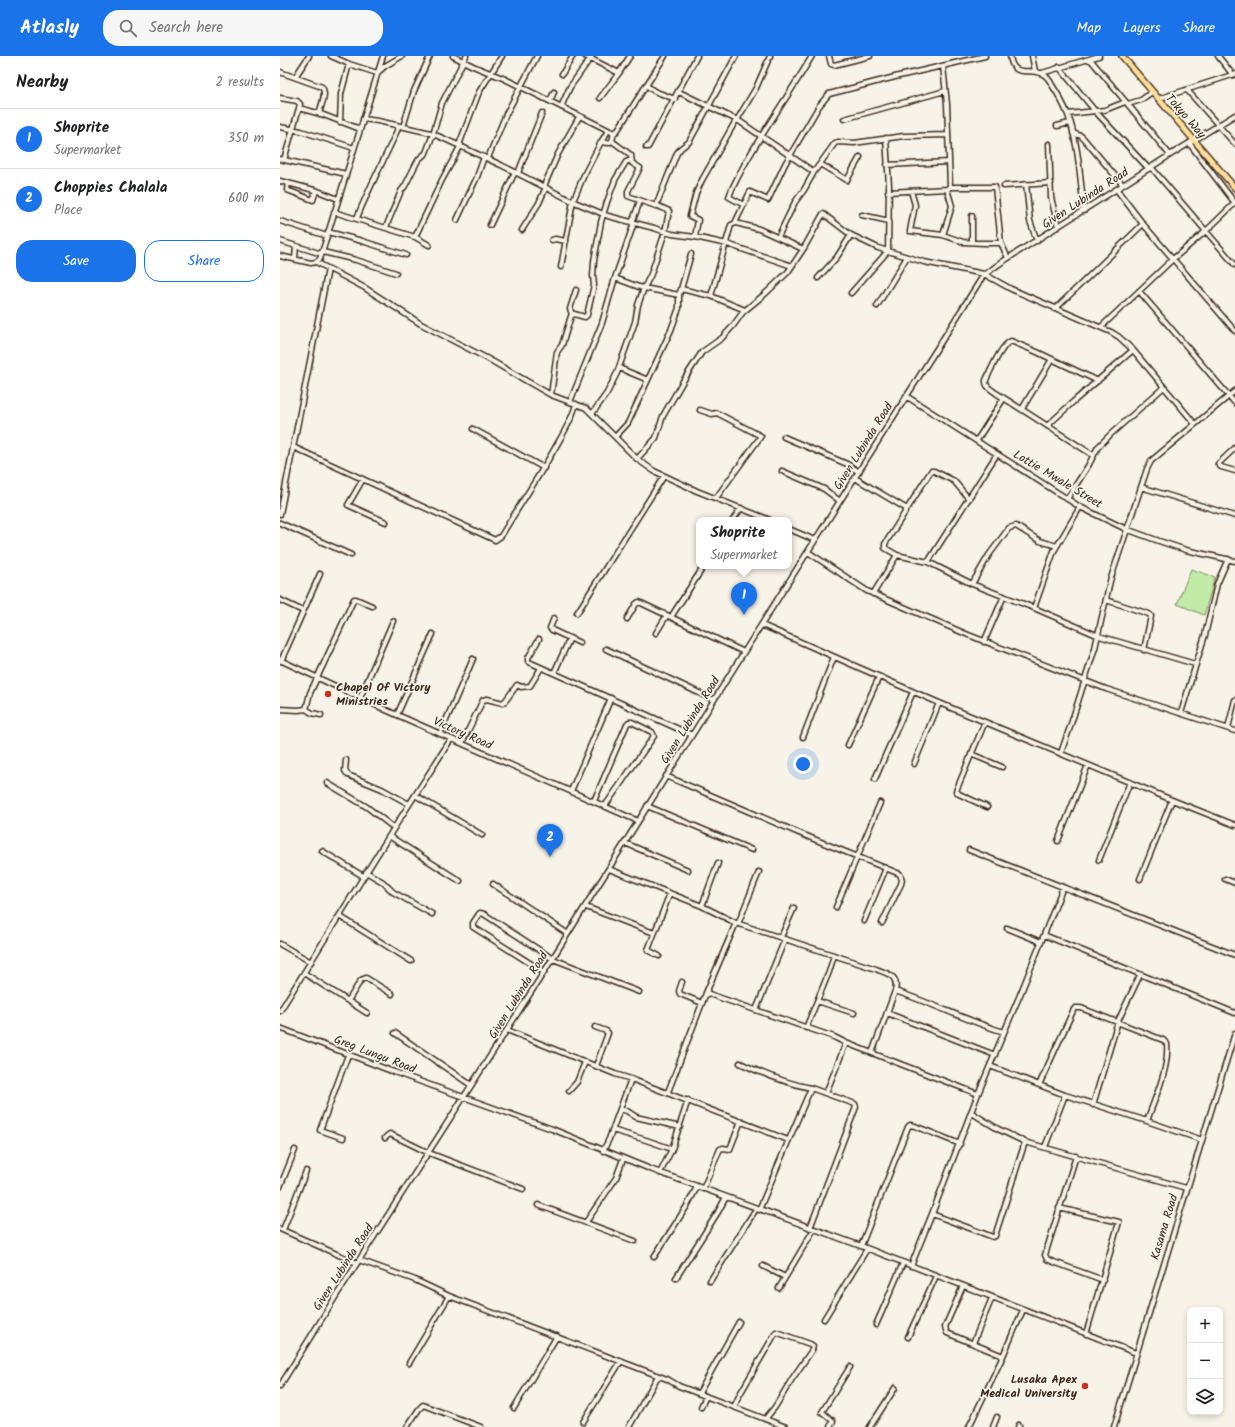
<!DOCTYPE html>
<html lang="en">
<head>
<meta charset="utf-8">
<style>
  body { margin:0; font-family:Kalam,sans-serif; background:#f6f6f6; color:#202124 }
  .controls { position:absolute; right:12px; bottom:12px; display:grid; overflow:hidden; border-radius:8px; box-shadow:0 2px 6px #0003 }
  .controls button { width:36px; height:36px; display:grid; place-items:center; padding:0; border:0; border-bottom:1px solid #e0e0e0; background:#fff; color:#202124; font:20px sans-serif }
  .you { position:absolute; left:523px; top:708px; width:14px; height:14px; margin:-10px; border:3px solid #fff; border-radius:50%; background:#1a73e8; box-shadow:0 0 0 6px #1a73e833 }
  .badge { display:grid; place-items:center; width:26px; height:26px; border-radius:50%; background:#1a73e8; color:#fff; font-size:13px; font-weight:700 }
  .pin { position:absolute; translate:-50% -33px; filter:drop-shadow(0 1px 2px #0008) }
  .pin::after { content:''; position:absolute; top:21px; width:14px; height:12px; background:inherit; clip-path:polygon(0 0,100% 0,50% 100%) }
  .popup { position:absolute; left:416px; top:461px; width:96px; height:52px; box-sizing:border-box; display:grid; place-content:center; border-radius:8px; background:#fff; filter:drop-shadow(0 1px 3px #0005); font-size:13px; white-space:nowrap; color:#757577 }
  .popup b { font-size:15px; color:#202124 }
  .popup::after { content:''; position:absolute; left:50%; top:100%; margin-left:-8px; border:8px solid transparent; border-top-color:#fff }
  .list { margin:0; padding:0; list-style:none }
  h2 { display:flex; justify-content:space-between; align-items:center; height:52px; margin:0; padding:0 16px; font-size:17px }
  h2 small { font-size:13px; font-weight:400; color:#757577 }
  .list li { display:grid; grid-template-columns:26px 1fr auto; gap:12px; align-items:center; box-sizing:border-box; height:60px; padding:0 16px; border-top:1px solid #e0e0e0 }
  .list b { display:block; font-size:15px; white-space:nowrap }
  .list p { margin:0; font-size:13px; white-space:nowrap; color:#757577 }
  .list em { font-size:13px; font-style:normal; color:#757577 }
  .actions { display:flex; gap:8px; padding:12px 16px }
  .actions a { flex:1; padding:9px 0; border:1px solid #1a73e8; border-radius:16px; text-align:center; font-size:14px; color:#1a73e8 }
  .actions .main { background:#1a73e8; color:#fff }
  .icon { flex:none; width:22px; height:22px; fill:none; stroke:currentColor; stroke-width:2; stroke-linecap:round; stroke-linejoin:round }
  .map { position:relative; flex:none; width:955px; height:1371px; overflow:hidden }
  header { display:flex; align-items:center; gap:24px; box-sizing:border-box; height:56px; padding:0 20px; background:#1a73e8; color:#fff }
  header strong { font-size:19px }
  nav { display:flex; gap:22px; margin-inline-start:auto; font-size:14px }
  .search { width:280px; height:36px; background:#f6f6f6; display:flex; align-items:center; gap:10px; box-sizing:border-box; padding:0 14px; border-radius:16px; color:#757577; font-size:15px }
  main { display:flex }
  aside { flex:1; background:#fff }
  .map>svg:first-child { display:block }
  .green { fill:#c2eba7; stroke:#7e8a62 }
  .lines { fill:none; stroke-linecap:round; stroke-linejoin:round }
  .minor-casing { stroke:#3b2a1e; stroke-width:7 }
  .major-casing { stroke:#3b2a1e; stroke-width:8 }
  .minor { stroke:#f7f3e8; stroke-width:4 }
  .major { stroke:#fedd96; stroke-width:5 }
  .poi-dot { fill:#c8321e; stroke:#f7f3e8; stroke-width:1.5 }
  .labels { text-anchor:middle; stroke-width:3.5; stroke-linejoin:round; paint-order:stroke }
  .street-label { font-size:12px; fill:#3b2a1e; stroke:#f7f3e8 }
  .poi-label { font-size:12px; font-weight:bold; fill:#3b2a1e; stroke:#f7f3e8; text-anchor:start }
</style>
</head>
<body>
<header>
<strong>Atlasly</strong>
<div class="search"><svg class="icon" aria-label="search" viewBox="0 0 24 24"><circle cx="10" cy="10" r="6"/><path d="M15 15l6 6"/></svg>Search here</div>
<nav><a>Map</a><a>Layers</a><a>Share</a></nav>
</header>
<main>
<aside>
<h2>Nearby<small>2 results</small></h2>
<ul class="list">
<li><span class="badge">1</span><div><b>Shoprite</b><p>Supermarket</p></div><em>350 m</em></li>
<li><span class="badge">2</span><div><b>Choppies Chalala</b><p>Place</p></div><em>600 m</em></li>
</ul>
<div class="actions"><a class="main">Save</a><a>Share</a></div>
</aside>
<div class="map">
<svg width="955" height="1371" viewBox="0 0 955 1371">
  <rect width="100%" height="100%" fill="#f7f3e8"/>
  <filter id="ink" filterUnits="userSpaceOnUse"><feTurbulence type="fractalNoise" baseFrequency=".025" numOctaves="2"/><feDisplacementMap in="SourceGraphic" scale="8" xChannelSelector="R" yChannelSelector="G"/><feConvolveMatrix kernelMatrix="1 2 1 2 8 2 1 2 1" color-interpolation-filters="sRGB"/></filter>
  <g filter="url(#ink)">
    <path class="green" d="M911,513L935,521L924,559L897,548Z"/>
    <g class="lines">
      <g class="minor-casing">
        <path id="minor" d="M51,0L69,8L97,17L105,10L122,0
          M173,0L193,10L225,23L334,77
          M305,0L339,17L350,0
          M385,0L337,75L334,77L332,85L351,99L352,107L360,112L348,135V140L376,150L397,97L401,92L409,86L456,0
          M549,0L551,8L554,9L590,0
          M730,0C733,23 749,11 763,18C767,20 770,25 772,29C778,38 784,49 788,59C799,89 800,123 804,155
          M752,0L755,15
          M938,0L953,19
          M810,3L890,99
          M663,10L667,48L670,131
          M779,11L815,55L869,113
          M0,16L42,31C47,38 41,49 39,58
          M762,17L819,0
          M282,18L293,0
          M15,21L29,0
          M366,29L374,35L395,43
          M907,34L955,88
          M399,36L459,65L534,116
          M0,42L17,45L20,48L19,52L41,58L80,73
          M320,42L339,17
          M878,43L955,18
          M270,45L274,36
          M848,48L861,44L872,36
          M281,51L290,31L312,0
          M788,58L825,54L845,46
          M83,63L98,65L151,77L167,84L221,109L292,145L328,160L374,172L392,178L415,181L447,188L512,210
          M564,63L665,35
          M60,66L61,38L69,8
          M777,70L790,67
          M0,71L21,75L74,92
          M123,71L134,35L150,0
          M793,77L801,80L804,83L843,129
          M321,86L328,75
          M909,87L955,147
          M769,88L771,141L778,171
          M179,89L199,36L222,0
          M366,91H368L417,0
          M208,102L226,58L257,0
          M0,103L66,118
          M4,104L19,52
          M540,108L567,124L580,101
          M607,109L669,106
          M871,111L955,209
          M238,117L262,57
          M0,125L38,135L58,143
          M8,127L7,134L33,144L36,135
          M746,128L750,165L757,185
          M264,130L278,98L299,61
          M724,130L771,127
          M837,134L863,168L955,275
          M631,135L635,149L630,175L663,179L683,186L704,187H721
          M608,136L667,133L670,131H715L721,187L728,202
          M464,149L449,141L452,133C474,86 506,45 532,0
          M54,156L135,181L149,189
          M582,159L609,165
          M77,162C89,131 106,101 119,70
          M177,164L197,121L204,101
          M0,165L47,180
          M352,167L360,145
          M455,167L470,136L488,144L505,108L539,50L549,38L619,20L705,0
          M210,169L235,116
          M106,171L121,135L125,130L136,108L139,103L146,97L153,78L162,47L186,0
          M242,174L259,147L266,131
          M48,176L82,185L126,199
          M663,179L672,150L667,133
          M135,181L162,124L181,89
          M415,181L418,164L410,160L416,137L422,124L455,66L457,64L476,32L490,0
          M498,181L515,146L524,134L534,116L555,87L558,86L574,87L624,80L668,79
          M272,184L275,183L286,185
          M0,185L42,198
          M692,186V160
          M43,196L76,204L116,217
          M0,200L31,207L36,206L40,203L103,0
          M15,203L16,190
          M36,206L85,232L141,268L210,304L271,339L306,352L357,403L374,415L417,435L490,464
          M281,211L293,145L304,119L321,86L328,87L332,85
          M335,222L359,231L399,239
          M538,222L557,201L571,179
          M401,233L411,198
          M859,235L955,347
          M571,237L608,195L609,130L606,82
          M431,240L451,169L456,167L479,173L523,193
          M597,250L627,201
          M775,253L863,168
          M292,258L290,253L296,234
          M821,271L893,203L926,175L955,147
          M339,312L368,324
          M271,339L277,296L282,289L291,260L294,258L305,261L307,259L314,229L313,220L314,205L321,166L327,146L335,124L346,106L351,104
          M626,340L800,451L846,473L879,485L906,494L955,505
          M290,346L322,267L335,222L354,167
          M742,353L772,303
          M420,354L432,358L437,357L481,380L436,442
          M312,358L327,337L337,317L355,266L358,249L364,232L371,218L385,176L389,155L376,149
          M767,370L793,346L853,294
          M193,373L264,412
          M335,381L348,367L391,274L399,252V239L401,233L431,240L465,254
          M504,381L567,408L579,416
          M697,384L724,342
          M13,391L215,484L221,480C239,450 258,422 275,392C283,378 292,364 296,348
          M955,392L938,408L941,411L955,415
          M813,399L716,337C711,333 705,331 706,324C711,314 721,289 731,285L757,296L818,325
          M357,403L376,382L383,360L403,325L422,296L442,282L453,270L463,256L485,238L508,216L524,192L543,158L546,160L571,179L598,192L644,206L704,218L731,233L831,276L839,281L853,294L915,368
          M502,415L544,433L560,445
          M575,422L627,453
          M83,423L68,449L106,466
          M861,431L955,460
          M689,443L674,425L654,415H651L605,488V492L617,499L648,506L692,528L754,552L819,580L915,608
          M787,443L808,410L818,391L832,377L884,331
          M0,458L48,213
          M453,464L461,452
          M0,467L71,499
          M509,473L535,484
          M528,496L587,535L686,578L826,633L955,675
          M648,506L717,398
          M692,528L709,499L729,472L736,470L760,485L777,490
          M593,538L617,499
          M0,544L23,555
          M826,544L869,558L871,560L864,594
          M754,552L774,495L800,451
          M297,557L384,420
          M391,561L424,510
          M274,562L270,572L272,574L300,587
          M347,563L356,548L359,546L464,596
          M482,569L657,646L892,744L955,769
          M376,577L387,559
          M259,583L248,602V605L249,606L412,679
          M704,586L724,540
          M326,593L434,644
          M0,604L106,654L358,765
          M1,605L40,518
          M274,617L290,582
          M80,642L113,565
          M0,653L18,654L26,653
          M901,657L925,579L937,528L948,503
          M41,659L32,657L26,653L30,637L74,543H76L92,550
          M117,659L153,578
          M705,666L676,735L679,738L707,751
          M948,672L955,644
          M160,678L193,603
          M523,681L554,601
          M182,687L203,644L207,643L223,647L226,644L237,629L241,631L250,630L261,612
          M568,689L599,621
          M781,697L790,671L815,592L830,525L867,413L871,405L955,335
          M691,698L722,711
          M66,704L65,715L68,719L102,733L129,748
          M634,708L659,647
          M386,720L519,777L620,818L622,824L621,828L602,867
          M595,723L633,636
          M47,727L87,751L114,772
          M291,735L331,642
          M135,739L202,779
          M314,745L347,668L349,666H352L372,676L374,680L325,750
          M367,750L472,794
          M109,780L180,825
          M778,785L808,709
          M345,787L408,814
          M689,794L955,899
          M42,795L83,820
          M819,804L850,726
          M329,813L422,850L456,867L596,913C608,918 619,919 615,935L592,997
          M86,816L103,826L113,836L152,858
          M860,823L892,744
          M945,823L955,827
          M213,828L288,878
          M422,850L438,807
          M306,851L374,877
          M556,851L600,747
          M59,860L131,905
          M584,865L606,812
          M458,868L479,816
          M727,872L761,886
          M764,879L955,957
          M501,881L514,852
          M0,888L31,906
          M379,900L368,894L390,837
          M264,916L193,871V867L199,858L200,857L204,858L273,903L359,936
          M24,917L87,957
          M402,926L399,935L400,938L422,947
          M615,935C652,947 687,965 724,976
          M426,937L554,981L566,987L698,1038
          M68,945L81,924L86,922L112,938
          M537,945L574,957
          M476,954L505,883
          M0,955L109,780L171,683
          M607,957L715,999
          M315,971L326,975L328,977L316,1010
          M0,972L114,1016L272,1073L370,1113L581,1190L856,1297
          M526,972L549,916L554,899
          M227,974L335,1018L351,1023L508,1084
          M115,977L191,1029
          M460,1007C483,1018 506,1027 531,1032
          M710,1010L785,1039L867,1065L922,1084
          M759,1029L793,955L795,952H801L883,984L887,988C889,1014 875,1041 867,1065
          M289,1035L297,1026L305,1006
          M388,1036L426,937L456,867
          M546,1037L566,987
          M813,1049L838,965L860,919
          M340,1053L347,1055L356,1061L400,1071
          M692,1057L718,1073L745,1086L906,1132
          M332,1074L366,1084L392,1093
          M63,1082L40,1074L68,999
          M105,1082L107,1080L110,1078L149,1097L243,1133
          M765,1091L785,1039
          M323,1095L329,1083L351,1023
          M796,1100L765,1199L767,1203L771,1205L823,1224
          M380,1117L392,1093L408,1044
          M0,1131L15,1094
          M423,1133L440,1093L443,1092L450,1093L461,1065
          M258,1149L355,1185
          M779,1152L839,1166L806,1278
          M479,1154L531,1032L575,1048L576,1051L530,1172
          M652,1158L713,1181L715,1180L745,1086
          M306,1166L336,1122L343,1103
          M0,1173L77,1207
          M3,1174L26,1115
          M581,1190L628,1071L630,1069L635,1070L680,1088
          M374,1201L407,1150L417,1131
          M79,1204L135,1224L169,1240L387,1323L399,1330L506,1371
          M483,1210L505,1221
          M631,1210L652,1158L698,1038L742,934L783,831
          M396,1222L438,1156L446,1141
          M430,1225L476,1153
          M683,1230L665,1271L667,1277L723,1300
          M499,1232L534,1173
          M544,1263L587,1193
          M596,1269L623,1207
          M628,1281L656,1220
          M693,1287L712,1242
          M129,1307L169,1240
          M0,1330L56,1240L264,916L464,596L703,220L719,208L890,99L955,59
          M419,1337L459,1266
          M421,1351L426,1340
          M454,1351L460,1338L496,1276L530,1288L533,1290L532,1294L512,1323L495,1351L486,1362
          M234,1352L277,1280
          M303,1366L341,1305
          M127,1371L139,1353L143,1349L201,1371
          M349,1371L378,1320
          M550,1371L553,1365L542,1356L570,1311
          M590,1371L615,1332
          M689,1371L723,1300L743,1254
          M713,1371L717,1361
          M738,1371L739,1369
          M834,1371L955,977"/>
      </g>
      <g class="major-casing">
        <path id="major" d="M842,0L955,132"/>
      </g>
      <use href="#minor" class="minor"/>
      <use href="#major" class="major"/>
    </g>
  </g>
  <g class="poi-dot">
    <circle cx="48" cy="638" r="4"/>
    <circle cx="805" cy="1330" r="4"/>
  </g>
  <g class="labels">
    <g class="street-label">
      <text transform="translate(906 60) rotate(49)" y="4">Tokyo Way</text>
      <text transform="translate(805 142) rotate(-33)" y="4">Given Lubinda Road</text>
      <text transform="translate(583 390) rotate(-58)" y="4">Given Lubinda Road</text>
      <text transform="translate(778 423) rotate(31)" y="4">Lottie Mwale Street</text>
      <text transform="translate(410 664) rotate(-58)" y="4">Given Lubinda Road</text>
      <text transform="translate(183 677) rotate(24)" y="4">Victory Road</text>
      <text transform="translate(238 939) rotate(-58)" y="4">Given Lubinda Road</text>
      <text transform="translate(95 998) rotate(21)" y="4">Greg Lungu Road</text>
      <text transform="translate(884 1171) rotate(-73)" y="4">Kasama Road</text>
      <text transform="translate(63 1211) rotate(-57)" y="4">Given Lubinda Road</text>
    </g>
    <g class="poi-label">
      <text x="56" y="635">Chapel Of Victory<tspan x="56" dy="14">Ministries</tspan></text>
      <text x="797" y="1327" text-anchor="end">Lusaka Apex<tspan x="797" dy="14">Medical University</tspan></text>
    </g>
  </g>
</svg>
<div class="controls">
<button>+</button>
<button>−</button>
<button><svg class="icon" aria-label="layers" viewBox="0 0 24 24"><path d="M12 4l9 5-9 5-9-5zM3 14l9 5 9-5"/></svg></button>
</div>
<div class="you"></div>
<div class="pin badge" style="left:464px;top:559px">1</div>
<div class="popup"><b>Shoprite</b>Supermarket</div>
<div class="pin badge" style="left:270px;top:801px">2</div>
</div>
</main>
</body>
</html>
